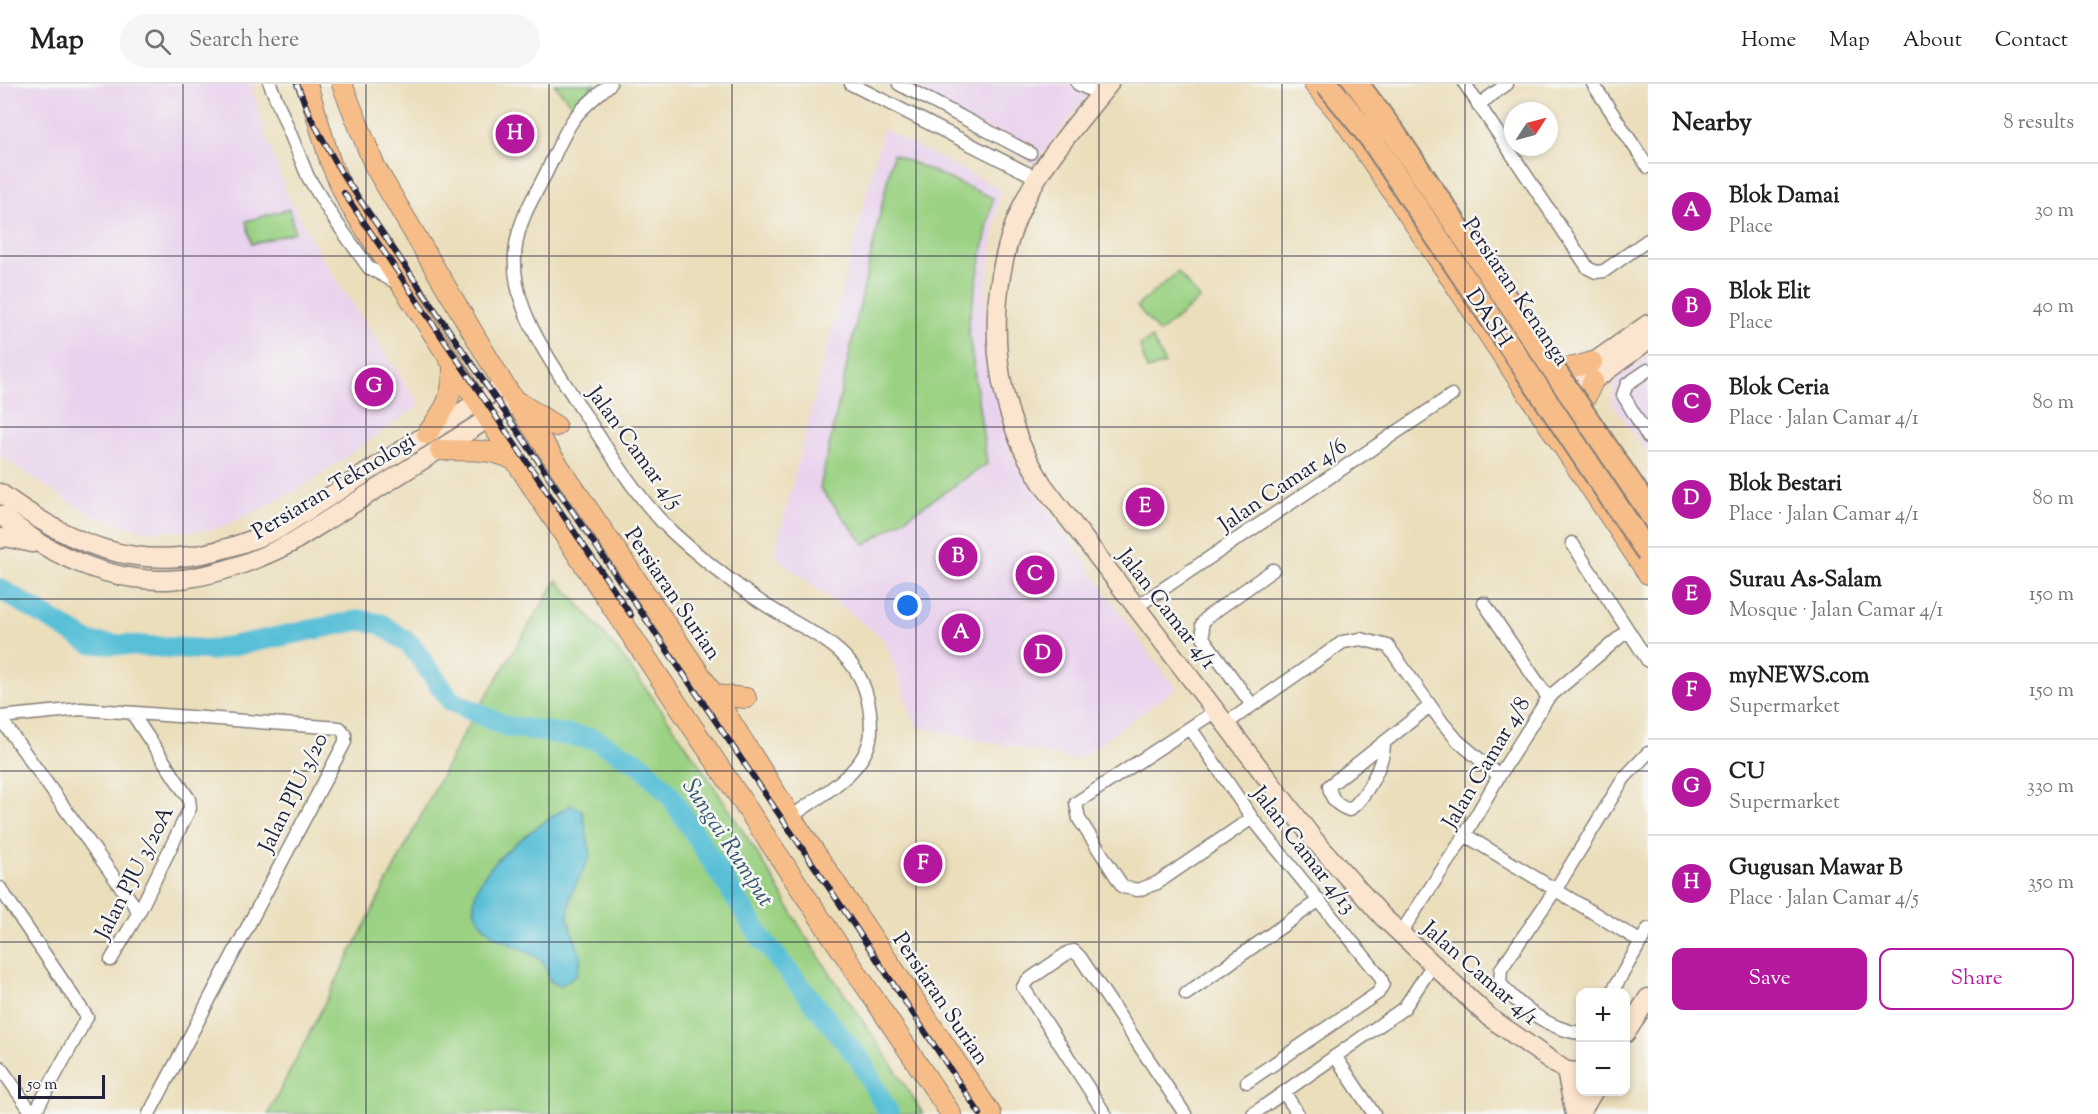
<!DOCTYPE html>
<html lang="en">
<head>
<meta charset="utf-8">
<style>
  body { margin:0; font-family:"Sorts Mill Goudy",serif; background:#f6f6f6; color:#202124 }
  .controls { position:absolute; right:18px; bottom:18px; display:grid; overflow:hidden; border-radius:12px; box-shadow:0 3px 9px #0003 }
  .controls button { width:54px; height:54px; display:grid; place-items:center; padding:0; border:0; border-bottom:2px solid #e0e0e0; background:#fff; color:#202124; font:30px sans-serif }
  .compass { position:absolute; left:1504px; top:18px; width:54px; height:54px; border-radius:50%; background:#fff; box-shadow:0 3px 9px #0003; rotate:54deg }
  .scale { position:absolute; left:18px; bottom:15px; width:87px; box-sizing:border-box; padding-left:6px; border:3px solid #22223b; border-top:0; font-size:16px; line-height:21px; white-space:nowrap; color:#22223b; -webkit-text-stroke:4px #f6f6f2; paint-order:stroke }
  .you { position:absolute; left:908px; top:522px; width:21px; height:21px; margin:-15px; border:4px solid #fff; border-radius:50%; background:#1a73e8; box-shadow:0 0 0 9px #1a73e833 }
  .badge { display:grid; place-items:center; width:39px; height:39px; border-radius:50%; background:#b5179e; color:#fff; font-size:20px; font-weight:700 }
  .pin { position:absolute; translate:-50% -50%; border:3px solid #fff; box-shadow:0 2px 6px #0006 }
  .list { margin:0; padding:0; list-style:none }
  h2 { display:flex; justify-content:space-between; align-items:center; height:78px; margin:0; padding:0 24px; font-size:26px }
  h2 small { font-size:20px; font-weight:400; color:#757577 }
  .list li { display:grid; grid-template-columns:39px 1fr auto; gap:18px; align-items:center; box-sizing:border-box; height:96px; padding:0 24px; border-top:2px solid #e0e0e0 }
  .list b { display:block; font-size:22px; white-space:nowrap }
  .list p { margin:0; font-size:20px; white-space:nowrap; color:#757577 }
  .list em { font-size:20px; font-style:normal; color:#757577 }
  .actions { display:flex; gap:12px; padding:18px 24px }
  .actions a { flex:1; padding:14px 0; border:2px solid #b5179e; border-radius:12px; text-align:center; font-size:21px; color:#b5179e }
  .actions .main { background:#b5179e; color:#fff }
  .icon { flex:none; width:33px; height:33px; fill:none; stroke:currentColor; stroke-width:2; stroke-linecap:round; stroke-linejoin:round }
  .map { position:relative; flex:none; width:1648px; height:1030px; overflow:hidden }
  header { display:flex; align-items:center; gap:36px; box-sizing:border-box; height:84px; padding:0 30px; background:#fff; border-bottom:2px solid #e0e0e0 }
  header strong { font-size:28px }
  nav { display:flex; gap:33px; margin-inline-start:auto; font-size:21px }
  .search { width:420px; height:54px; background:#f6f6f6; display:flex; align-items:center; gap:15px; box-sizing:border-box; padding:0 21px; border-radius:33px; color:#757577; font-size:22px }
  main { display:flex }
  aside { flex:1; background:#fff }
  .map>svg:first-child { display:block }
  .built { fill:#e9d2ed }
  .green { fill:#9ad182; stroke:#5e7a5e; stroke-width:1.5 }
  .water { fill:#59bfd7; stroke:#3e7089; stroke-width:1.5 }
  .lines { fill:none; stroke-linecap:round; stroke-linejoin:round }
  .river { stroke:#59bfd7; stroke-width:21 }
  .street-casing { stroke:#86807b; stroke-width:15 }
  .secondary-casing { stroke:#86807b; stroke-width:21 }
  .primary-casing { stroke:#86807b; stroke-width:22 }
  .street { stroke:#fff; stroke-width:12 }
  .secondary { stroke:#fce5cf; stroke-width:18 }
  .primary { stroke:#f7bd88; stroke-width:20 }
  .rail-casing { stroke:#22223b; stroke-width:6 }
  .rail { stroke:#f6f6f2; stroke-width:4; stroke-dasharray:11; stroke-linecap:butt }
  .highway-bridge-casing { stroke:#86807b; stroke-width:26; stroke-linecap:butt }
  .highway-bridge { stroke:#f7bd88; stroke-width:22 }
  .grid { fill:none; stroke:#22223b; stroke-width:1.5; stroke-opacity:0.55 }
  .labels { text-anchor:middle; stroke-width:5; stroke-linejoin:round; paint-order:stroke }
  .street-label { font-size:22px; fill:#22223b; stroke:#f6f6f2 }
  .water-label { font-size:24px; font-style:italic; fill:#355972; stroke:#f6f6f2 }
</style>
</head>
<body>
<header>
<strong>Map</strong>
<div class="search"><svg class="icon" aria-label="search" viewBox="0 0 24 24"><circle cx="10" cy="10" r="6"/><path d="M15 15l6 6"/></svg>Search here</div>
<nav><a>Home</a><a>Map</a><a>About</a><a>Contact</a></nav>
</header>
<main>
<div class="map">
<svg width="1648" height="1030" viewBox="0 0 1648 1030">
  <rect width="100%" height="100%" fill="#f6f6f2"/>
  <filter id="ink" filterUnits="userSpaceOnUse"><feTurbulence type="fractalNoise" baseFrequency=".0167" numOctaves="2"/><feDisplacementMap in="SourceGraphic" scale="12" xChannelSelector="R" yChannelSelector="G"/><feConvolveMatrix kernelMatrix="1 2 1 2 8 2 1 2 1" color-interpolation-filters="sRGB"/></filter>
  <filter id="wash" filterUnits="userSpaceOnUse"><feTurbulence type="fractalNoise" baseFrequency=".008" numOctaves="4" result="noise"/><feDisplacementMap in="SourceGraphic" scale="24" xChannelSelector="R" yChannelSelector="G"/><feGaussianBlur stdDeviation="1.35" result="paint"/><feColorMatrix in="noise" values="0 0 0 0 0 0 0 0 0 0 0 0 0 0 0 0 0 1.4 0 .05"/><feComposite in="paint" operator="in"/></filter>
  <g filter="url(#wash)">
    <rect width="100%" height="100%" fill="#ebdebb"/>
    <path class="built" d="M0,0H251L264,46L287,110L322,174L420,321L306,401L273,419L222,443L206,447H146L99,434L75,422L0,371Z
      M885,0H1097L1034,80Z
      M883,45L1000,105L985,213L991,287L1011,370L1044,420L1153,575L1177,604L1077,676L916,643L884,555L774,472Z
      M1648,273V371L1612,318L1615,295Z"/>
    <path class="green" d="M554,0H595L572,21Z
      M893,70L993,114L968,242L987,380L865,461L820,404Z
      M289,125L295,148L252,160L246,137Z
      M1178,188L1200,215L1159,249L1137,222Z
      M1152,254L1165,280L1147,286L1140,261Z
      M557,496C638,584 703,684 767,785C782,808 793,833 808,856C846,914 887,970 923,1030H268L462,652Z"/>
    <path class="water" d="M570,721L582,726L591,771L571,810L568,835L581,873L577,890L560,902L550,897C548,892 547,884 544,880C535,868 505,860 492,850C433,805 537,743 570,721Z"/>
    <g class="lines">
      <path class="river" d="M0,505L90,559L213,566L360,536L381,540L410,560L451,617L506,642L594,655L640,680L670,711L761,854L860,976L889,1030"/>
    </g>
  </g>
  <g filter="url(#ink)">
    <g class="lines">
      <g class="street-casing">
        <path id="street" d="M270,0L308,93L334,135L369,184L397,199
          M610,0C598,11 582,23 573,36C561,54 553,76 543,95C536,109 527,123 522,138C496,207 545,267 580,323C607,364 634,410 669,445C692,467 734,500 761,518C816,555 871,564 871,646C871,686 819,712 791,733
          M851,0L1037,94
          M899,0L1030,69
          M1078,0L1100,11
          M1465,0L1588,184L1596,188L1604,187L1648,156
          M1593,0L1648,83
          M1478,21L1507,0
          M1648,286L1627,300L1623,311L1648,353
          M1572,459L1648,577
          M1484,519L1548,614
          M1136,523L1452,311
          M1252,621L1204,555L1202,540L1207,533L1273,486
          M1217,626L1076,719L1079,735L1123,803L1138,806L1157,799L1252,734
          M0,633L81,625L340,644L345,650V658L149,1030
          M0,634L139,828
          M1227,639L1343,558L1361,555L1388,562L1442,638L1458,657L1499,692
          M1191,645L1252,734L1380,892L1383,900L1378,909L1247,998
          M1384,661C1383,681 1366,714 1349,726C1336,721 1331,715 1329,702L1430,622
          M1465,751L1640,857
          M0,804L87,933L34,1030
          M1400,850L1465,751L1499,692L1548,614L1627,547
          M111,876L139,828L190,724L189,715L132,629
          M1612,908L1648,845
          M1186,910L1318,817
          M1580,949C1551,946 1519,923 1500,899L1501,885L1556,805L1624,694L1648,669
          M1335,972L1374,1030
          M0,983L33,1030
          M1284,1008L1298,1030
          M1105,1030L1023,903L1027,897L1069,868L1074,867L1080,873L1185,1030
          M1253,1030L1404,924L1432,882"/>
      </g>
      <g class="secondary-casing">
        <path id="secondary" d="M1109,0C1085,30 1057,61 1037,94C991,170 985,266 1016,348C1022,367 1033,384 1043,401L1315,757L1383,833L1489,933L1566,987L1580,988
          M1581,287L1648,240
          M1582,305L1648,256
          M0,409C96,479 169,495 280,444L504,301
          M0,431C16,442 32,456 50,465C137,512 205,502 291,459L516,317
          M0,455L6,453L32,459
          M1626,949L1648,914
          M1566,987L1575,1030
          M1580,1030L1593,1008"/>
      </g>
      <g class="primary-casing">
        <path id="primary" d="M307,0L330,77L348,118L537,410L951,1030
          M342,0L375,83L504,301L714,611L791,733L991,1030
          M1314,0L1341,32L1416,142L1648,490
          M1343,0L1364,26
          M1544,274C1558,289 1574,284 1592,278
          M518,318L556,342
          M1586,336L1582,321L1593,297
          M1576,338L1648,443
          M427,350C446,324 454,313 453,279
          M440,366C466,367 493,363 517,378
          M714,611L746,614"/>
      </g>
      <use href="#street" class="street"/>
      <use href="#secondary" class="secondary"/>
      <use href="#primary" class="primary"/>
      <g class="rail-casing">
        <path id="rail" d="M297,0L311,34L341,88L832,808L980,1030
          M344,109L631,531"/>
      </g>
      <use href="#rail" class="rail"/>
      <g class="highway-bridge-casing">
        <path id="highway-bridge" d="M1327,0L1370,53L1648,469
          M1357,0L1394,49L1648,425"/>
      </g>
      <use href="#highway-bridge" class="highway-bridge"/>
    </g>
  </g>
  <path class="grid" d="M183,0V1030M366,0V1030M549,0V1030M732,0V1030M916,0V1030M1099,0V1030M1282,0V1030M1465,0V1030M0,172H1648M0,343H1648M0,515H1648M0,687H1648M0,858H1648"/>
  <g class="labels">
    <g class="street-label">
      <text transform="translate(1517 207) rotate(56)" y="8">Persiaran Kenanga</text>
      <text transform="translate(1490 233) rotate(56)" y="8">DASH</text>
      <text transform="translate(636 363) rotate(54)" y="8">Jalan Camar 4/5</text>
      <text transform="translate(1282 400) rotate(-34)" y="8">Jalan Camar 4/6</text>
      <text transform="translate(333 401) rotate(-31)" y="8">Persiaran Teknologi</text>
      <text transform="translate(674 509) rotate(56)" y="8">Persiaran Surian</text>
      <text transform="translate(1168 524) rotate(52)" y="8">Jalan Camar 4/1</text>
      <text transform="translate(1485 678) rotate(-59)" y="8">Jalan Camar 4/8</text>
      <text transform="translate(292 708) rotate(-64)" y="8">Jalan PJU 3/20</text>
      <text transform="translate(1305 765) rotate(52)" y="8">Jalan Camar 4/13</text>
      <text transform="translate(133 788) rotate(-63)" y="8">Jalan PJU 3/20A</text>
      <text transform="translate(1481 888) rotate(41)" y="8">Jalan Camar 4/1</text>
      <text transform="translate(942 914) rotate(56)" y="8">Persiaran Surian</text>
    </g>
    <g class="water-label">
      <text transform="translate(729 758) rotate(57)" y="8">Sungai Rumput</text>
    </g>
  </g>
</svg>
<div class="controls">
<button>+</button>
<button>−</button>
</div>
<svg class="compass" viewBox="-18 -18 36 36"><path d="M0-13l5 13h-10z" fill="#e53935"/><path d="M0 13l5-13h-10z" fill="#757577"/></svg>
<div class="scale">50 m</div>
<div class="you"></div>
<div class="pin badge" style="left:961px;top:549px">A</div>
<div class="pin badge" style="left:958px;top:473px">B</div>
<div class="pin badge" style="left:1035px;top:491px">C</div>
<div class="pin badge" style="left:1043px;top:570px">D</div>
<div class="pin badge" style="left:1145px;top:423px">E</div>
<div class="pin badge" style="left:923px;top:780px">F</div>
<div class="pin badge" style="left:374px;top:303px">G</div>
<div class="pin badge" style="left:515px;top:50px">H</div>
</div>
<aside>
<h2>Nearby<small>8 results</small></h2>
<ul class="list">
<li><span class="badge">A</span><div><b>Blok Damai</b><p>Place</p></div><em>30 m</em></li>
<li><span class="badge">B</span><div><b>Blok Elit</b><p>Place</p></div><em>40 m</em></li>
<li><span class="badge">C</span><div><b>Blok Ceria</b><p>Place · Jalan Camar 4/1</p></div><em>80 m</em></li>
<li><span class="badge">D</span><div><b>Blok Bestari</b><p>Place · Jalan Camar 4/1</p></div><em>80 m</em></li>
<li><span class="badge">E</span><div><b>Surau As-Salam</b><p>Mosque · Jalan Camar 4/1</p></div><em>150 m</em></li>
<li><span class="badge">F</span><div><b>myNEWS.com</b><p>Supermarket</p></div><em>150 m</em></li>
<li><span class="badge">G</span><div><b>CU</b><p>Supermarket</p></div><em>330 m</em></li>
<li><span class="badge">H</span><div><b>Gugusan Mawar B</b><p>Place · Jalan Camar 4/5</p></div><em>350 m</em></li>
</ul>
<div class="actions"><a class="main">Save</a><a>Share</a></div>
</aside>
</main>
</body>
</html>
